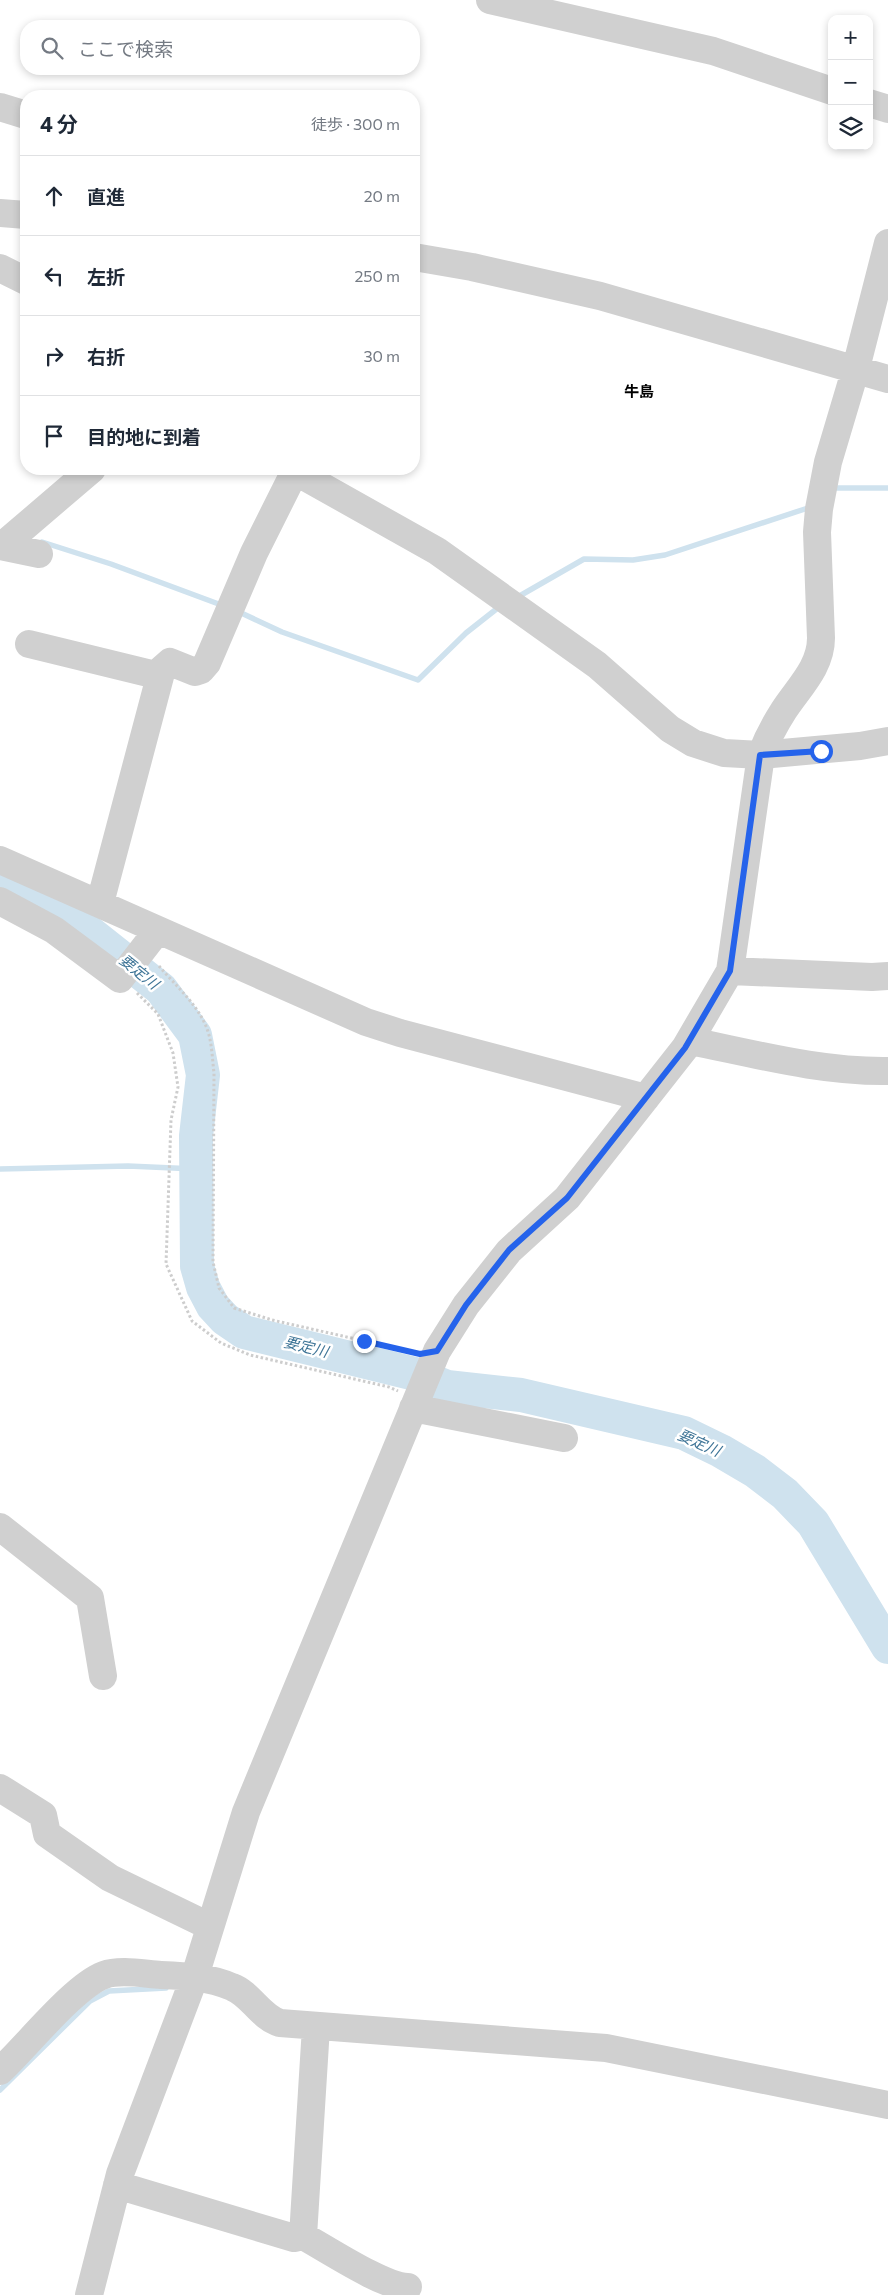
<!DOCTYPE html>
<html lang="ja">
<head>
<meta charset="utf-8">
<style>
  body { margin:0; font-family:Commissioner,"Noto Sans JP",sans-serif; background:#f6f6f7; color:#1f2937 }
  .controls { position:absolute; right:15px; top:15px; display:grid; overflow:hidden; border-radius:10px; box-shadow:0 2px 8px #0003 }
  .controls button { width:45px; height:45px; display:grid; place-items:center; padding:0; border:0; border-bottom:1px solid #e0e1e3; background:#fff; color:#1f2937; font:25px sans-serif }
  .stop { position:absolute; width:15px; height:15px; margin:-11px; border:4px solid #2563eb; border-radius:50%; background:#fff }
  .stop.end { background:#2563eb; border-color:#fff; box-shadow:0 1px 5px #0008 }
  .list { margin:0; padding:0; list-style:none }
  h2 { display:flex; justify-content:space-between; align-items:center; height:65px; margin:0; padding:0 20px; font-size:21px }
  h2 small { font-size:16px; font-weight:400; color:#747a83 }
  .list li { display:grid; grid-template-columns:32px 1fr auto; gap:15px; align-items:center; box-sizing:border-box; height:80px; padding:0 20px; border-top:1px solid #e0e1e3 }
  .list b { display:block; font-size:19px; white-space:nowrap }
  .list em { font-size:16px; font-style:normal; color:#747a83 }
  .icon { flex:none; width:28px; height:28px; fill:none; stroke:currentColor; stroke-width:2; stroke-linecap:round; stroke-linejoin:round }
  .map { position:relative; flex:none; width:888px; height:2295px; overflow:hidden }
  .search { position:absolute; background:#fff; box-shadow:0 2px 8px #0003; left:20px; top:20px; width:400px; height:55px; display:flex; align-items:center; gap:12px; box-sizing:border-box; padding:0 18px; border-radius:20px; color:#747a83; font-size:19px }
  .panel { position:absolute; background:#fff; box-shadow:0 2px 8px #0003; left:20px; top:90px; width:400px; height:385px; border-radius:20px }
  .map>svg:first-child { display:block }
  .lines { fill:none; stroke-linecap:round; stroke-linejoin:round }
  .stream { stroke:#cfe2ee; stroke-width:5.5 }
  .river { stroke:#cfe2ee; stroke-width:34 }
  .path { stroke:#cdcdcd; stroke-width:3; stroke-dasharray:2.5 2.5; stroke-linecap:butt }
  .minor { stroke:#d0d0d0; stroke-width:28 }
  .route { stroke:#2563eb; stroke-width:6 }
  .labels { text-anchor:middle; stroke-width:5; stroke-linejoin:round; paint-order:stroke }
  .neighbourhood-label { font-size:15px; font-weight:bold; fill:#000; stroke:#fff }
  .water-label { font-size:15px; font-style:italic; fill:#3f7597; stroke:#fff }
</style>
</head>
<body>
<div class="map">
<svg width="888" height="2295" viewBox="0 0 888 2295">
  <rect width="100%" height="100%" fill="#fff"/>
  <g class="lines">
    <path class="stream" d="M831,488H888
      M42,542L111,564L224,606
      M516,598L584,559L633,560L665,555L808,508
      M237,611L282,632L418,680L466,633L499,607
      M0,1169L128,1166L196,1169
      M0,2090L90,2001L109,1991L166,1988"/>
    <path class="river" d="M0,882L47,905L84,928L161,989L195,1035L203,1075L196,1136L197,1266L203,1287L213,1306L225,1319L244,1332L415,1374L447,1387L521,1395L684,1433L721,1451L755,1471L785,1494L813,1523L888,1647"/>
    <path class="path" d="M159,966C174,984 195,1002 205,1024C212,1038 212,1057 214,1073L213,1262L219,1288L234,1308L272,1320L413,1352
      M137,993L158,1014L173,1053L178,1087L171,1120L166,1264L192,1321L221,1343L250,1355L389,1387L398,1391"/>
    <path class="minor" d="M490,0L713,51L832,91
      M869,103L888,109
      M0,107L26,115
      M0,213L26,215
      M414,257L472,267L600,296L888,379
      M0,268L26,281
      M291,469L437,551L597,665L670,729L693,743L724,753L761,755L860,746L888,741
      M0,546L39,554
      M2,546L92,469
      M29,644L160,676
      M0,860L366,1022L400,1033L646,1098
      M0,901L54,930L120,979L158,930
      M100,903L162,669L170,662L195,672L201,670L207,663L254,553L295,471
      M730,971L872,977L888,976
      M690,1041C755,1054 821,1072 888,1071
      M413,1408L564,1438
      M0,1527L90,1598L103,1676
      M0,1788L43,1815L47,1834L110,1878L209,1926
      M316,2027L303,2236C327,2249 384,2287 408,2287
      M0,2071C26,2047 74,1986 104,1975C120,1969 144,1974 161,1975C185,1976 209,1977 232,1987C251,1994 260,2017 280,2023L606,2048L888,2105
      M117,2185L294,2238L303,2236
      M89,2295L120,2174L195,1976L246,1812L437,1351L466,1305L509,1251L567,1198L685,1048L730,971L761,755C767,739 775,724 784,710C799,687 821,667 821,638L817,532L819,509L828,462L856,368L888,243"/>
  </g>
  <g class="lines">
    <path class="route" d="M364,1341L420,1354L437,1351L466,1305L509,1250L567,1198L685,1048L730,971L760,755L821,751"/>
  </g>
  <g class="labels">
    <g class="neighbourhood-label">
      <text x="639" y="397">牛島</text>
    </g>
    <g class="water-label">
      <text transform="translate(139 972) rotate(39)" y="5">要定川</text>
      <text transform="translate(306 1347) rotate(14)" y="5">要定川</text>
      <text transform="translate(699 1443) rotate(24)" y="5">要定川</text>
    </g>
  </g>
</svg>
<div class="controls">
<button>+</button>
<button>−</button>
<button><svg class="icon" aria-label="layers" viewBox="0 0 24 24"><path d="M12 4l9 5-9 5-9-5zM3 14l9 5 9-5"/></svg></button>
</div>
<div class="stop" style="left:821px;top:751px"></div>
<div class="stop end" style="left:364px;top:1341px"></div>
<div class="search"><svg class="icon" aria-label="search" viewBox="0 0 24 24"><circle cx="10" cy="10" r="6"/><path d="M15 15l6 6"/></svg>ここで検索</div>
<section class="panel">
<h2>4 分<small>徒歩 · 300 m</small></h2>
<ul class="list">
<li><svg class="icon" aria-label="ahead" viewBox="0 0 24 24"><path d="M12 20V5M6 11l6-6 6 6"/></svg><div><b>直進</b></div><em>20 m</em></li>
<li><svg class="icon" aria-label="left" viewBox="0 0 24 24"><path d="M17 20v-9H6M10 6l-5 5 5 5"/></svg><div><b>左折</b></div><em>250 m</em></li>
<li><svg class="icon" aria-label="right" viewBox="0 0 24 24"><path d="M7 20v-9h11M14 6l5 5-5 5"/></svg><div><b>右折</b></div><em>30 m</em></li>
<li><svg class="icon" aria-label="arrive" viewBox="0 0 24 24"><path d="M6 21V4h12l-3 4 3 4H6"/></svg><div><b>目的地に到着</b></div></li>
</ul>
</section>
</div>
</body>
</html>
